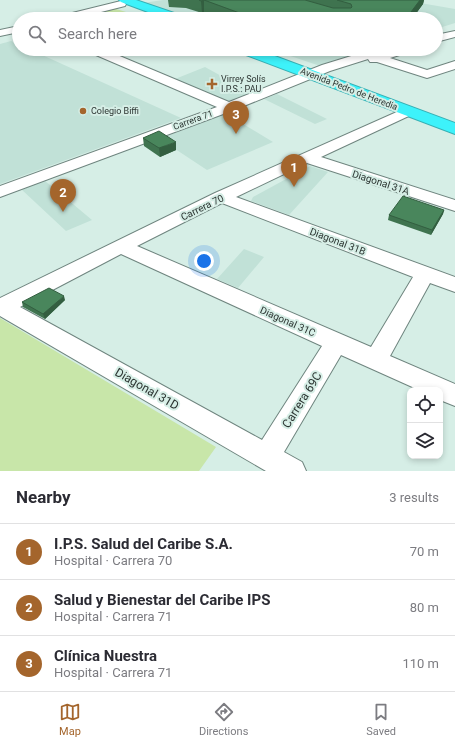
<!DOCTYPE html>
<html lang="en">
<head>
<meta charset="utf-8">
<style>
  body { margin:0; font-family:Roboto,sans-serif; background:#f7f7f7; color:#2b2b33 }
  .controls { position:absolute; right:12px; bottom:12px; display:grid; overflow:hidden; border-radius:8px; box-shadow:0 2px 6px #0003 }
  .controls button { width:36px; height:36px; display:grid; place-items:center; padding:0; border:0; border-bottom:1px solid #e1e1e2; background:#fff; color:#2b2b33; font:20px sans-serif }
  .you { position:absolute; left:204px; top:261px; width:14px; height:14px; margin:-10px; border:3px solid #fff; border-radius:50%; background:#1a73e8; box-shadow:0 0 0 6px #1a73e833 }
  .badge { display:grid; place-items:center; width:26px; height:26px; border-radius:50%; background:#a4652c; color:#fff; font-size:13px; font-weight:700 }
  .pin { position:absolute; translate:-50% -33px; filter:drop-shadow(0 1px 2px #0008) }
  .pin::after { content:''; position:absolute; top:21px; width:14px; height:12px; background:inherit; clip-path:polygon(0 0,100% 0,50% 100%) }
  .list { margin:0; padding:0; list-style:none }
  h2 { display:flex; justify-content:space-between; align-items:center; height:52px; margin:0; padding:0 16px; font-size:17px }
  h2 small { font-size:13px; font-weight:400; color:#7c7c81 }
  .list li { display:grid; grid-template-columns:26px 1fr auto; gap:12px; align-items:center; box-sizing:border-box; height:56px; padding:0 16px; border-top:1px solid #e1e1e2 }
  .list b { display:block; font-size:15px; white-space:nowrap }
  .list p { margin:0; font-size:13px; white-space:nowrap; color:#7c7c81 }
  .list em { font-size:13px; font-style:normal; color:#7c7c81 }
  .icon { flex:none; width:22px; height:22px; fill:none; stroke:currentColor; stroke-width:2; stroke-linecap:round; stroke-linejoin:round }
  .map { position:relative; flex:none; width:455px; height:471px; overflow:hidden }
  .search { position:absolute; background:#fff; box-shadow:0 2px 6px #0003; left:12px; right:12px; top:12px; height:44px; display:flex; align-items:center; gap:10px; box-sizing:border-box; padding:0 14px; border-radius:22px; color:#7c7c81; font-size:15px }
  .sheet { height:220px; background:#fff }
  nav { display:flex; justify-content:space-around; align-items:center; box-sizing:border-box; height:56px; border-top:1px solid #e1e1e2; background:#fff; font-size:11px; color:#7c7c81 }
  nav a { display:grid; justify-items:center; gap:2px }
  nav .on { color:#a4652c }
  .map>svg:first-child { display:block }
  .built { fill:#c1e1d7 }
  .green { fill:#c8e6a9 }
  .lines { fill:none; stroke-linecap:round; stroke-linejoin:round }
  .minor-casing { stroke:#6f857f; stroke-width:2 }
  .highway-casing { stroke:#37b0b4; stroke-width:2 }
  .minor { fill:#fff; fill-rule:evenodd }
  .highway { fill:#3df2fa; fill-rule:evenodd }
  .wall { fill:#3f734f }
  .shaded-wall { fill:#335e40 }
  .building { fill:#49865c; stroke:#335e40 }
  .poi-dot { fill:#a4652c; stroke:#d6eee6; stroke-width:1.5 }
  .labels { text-anchor:middle; stroke-width:4; stroke-linejoin:round; paint-order:stroke }
  .far-poi-label { font-size:9px; fill:#2c3532; stroke:#d6eee6; text-anchor:start }
  .far-street-label { font-size:9px; fill:#2c3532; stroke:#d6eee6 }
  .street-label { font-size:10px; fill:#2c3532; stroke:#d6eee6 }
  .near-street-label { font-size:12px; fill:#2c3532; stroke:#d6eee6 }
</style>
</head>
<body>
<div class="map">
<svg width="455" height="471" viewBox="0 0 455 471">
  <rect width="100%" height="100%" fill="#d6eee6"/>
  <path class="built" d="M163,0H403L455,9V23L436,29V19H187L143,3Z
    M11,41L19,44V49H29L181,118L0,184V44Z
    M270,49H372L320,66Z
    M205,67L252,93L228,102L175,79Z
    M277,94L327,119L315,124L264,99Z
    M225,113L273,142L207,170L160,139Z
    M310,166L328,172L289,215L251,201L253,197Z
    M45,181L55,189L92,220L66,231L21,189Z
    M244,249L264,257L238,288L217,279Z"/>
  <path class="green" d="M113,8L126,12L108,19H70Z
    M0,318L216,447L199,471H0Z"/>
  <g class="lines">
    <g class="minor-casing">
      <path id="minor" d="M121,1L126,4L125,6L73,19H55L56,17Z
        M19,26V32L0,36V30Z
        M455,31V37L436,42V35Z
        M87,49H103L229,102L322,65L374,49H411L409,52L390,58L427,70L455,61V69L427,78L377,62H370L368,59L330,71L234,110L0,197V186L217,107L89,52Z
        M408,107L413,108L415,111L413,114L321,157L455,200V211L307,163L236,197L455,277V292L430,283L390,356L455,384V406L440,400V390H419L341,355L284,452L302,462L306,471H266L0,316V298L215,193ZM222,203L413,277L371,347L137,246ZM121,254L322,346L262,440L20,307Z"/>
    </g>
    <g class="highway-casing">
      <path id="highway" d="M119,0H136L183,16L185,19H167L121,2Z
        M236,49H256L455,123V134L238,52Z"/>
    </g>
    <use href="#minor" class="minor"/>
    <use href="#highway" class="highway"/>
  </g>
  <path class="wall" d="M168,0H424L423,4L412,19H222L204,12L202,13L186,8L169,7Z
    M143,138L176,150L160,157L144,146Z
    M444,210L443,214L431,235L388,220L389,215Z
    M65,300L45,319L23,307L22,302Z"/>
  <path class="shaded-wall" d="M204,0V12L202,13L201,1Z
    M420,0H424L423,4L412,19H407L408,16Z
    M394,15L393,19H385Z
    M176,142V150L160,157L159,148Z
    M444,210L443,214L431,235L432,230Z
    M64,296L65,300L45,319L43,314Z"/>
  <path class="building" d="M199,0H305L333,8H351L352,7L351,4L337,0H420L408,16L401,17L394,15L385,19H259L245,15L204,0L201,1Z
    M159,131L176,142L159,148L143,138Z
    M403,196L444,210L432,230L389,215Z
    M49,288L64,296L43,314L22,302Z"/>
  <g class="poi-dot">
    <path d="M210 78h4v4h4v4h-4v4h-4v-4h-4v-4h4z"/>
    <circle cx="83" cy="111" r="4"/>
  </g>
  <g class="labels">
    <g class="far-poi-label">
      <text x="221" y="82">Virrey Solís<tspan x="221" dy="10">I.P.S.: PAU</tspan></text>
      <text x="91" y="114">Colegio Biffi</text>
    </g>
    <g class="far-street-label">
      <text transform="translate(349 89) rotate(21)" y="3">Avenida Pedro de Heredia</text>
      <text transform="translate(193 120) rotate(-20)" y="3">Carrera 71</text>
    </g>
    <g class="street-label">
      <text transform="translate(381 182) rotate(18)" y="4">Diagonal 31A</text>
      <text transform="translate(202 207) rotate(-26)" y="4">Carrera 70</text>
      <text transform="translate(338 241) rotate(21)" y="4">Diagonal 31B</text>
      <text transform="translate(288 321) rotate(24)" y="4">Diagonal 31C</text>
    </g>
    <g class="near-street-label">
      <text transform="translate(147 389) rotate(30)" y="4">Diagonal 31D</text>
      <text transform="translate(302 400) rotate(-58)" y="4">Carrera 69C</text>
    </g>
  </g>
</svg>
<div class="controls">
<button><svg class="icon" aria-label="locate" viewBox="0 0 24 24"><circle cx="12" cy="12" r="6"/><path d="M12 2v4M12 18v4M2 12h4M18 12h4"/></svg></button>
<button><svg class="icon" aria-label="layers" viewBox="0 0 24 24"><path d="M12 4l9 5-9 5-9-5zM3 14l9 5 9-5"/></svg></button>
</div>
<div class="you"></div>
<div class="pin badge" style="left:294px;top:187px">1</div>
<div class="pin badge" style="left:63px;top:212px">2</div>
<div class="pin badge" style="left:236px;top:134px">3</div>
<div class="search"><svg class="icon" aria-label="search" viewBox="0 0 24 24"><circle cx="10" cy="10" r="6"/><path d="M15 15l6 6"/></svg>Search here</div>
</div>
<section class="sheet">
<h2>Nearby<small>3 results</small></h2>
<ul class="list">
<li><span class="badge">1</span><div><b>I.P.S. Salud del Caribe S.A.</b><p>Hospital · Carrera 70</p></div><em>70 m</em></li>
<li><span class="badge">2</span><div><b>Salud y Bienestar del Caribe IPS</b><p>Hospital · Carrera 71</p></div><em>80 m</em></li>
<li><span class="badge">3</span><div><b>Clínica Nuestra</b><p>Hospital · Carrera 71</p></div><em>110 m</em></li>
</ul>
</section>
<nav>
<a class="on"><svg class="icon" aria-label="map" viewBox="0 0 24 24"><path d="M3 6l6-2 6 2 6-2v14l-6 2-6-2-6 2zM9 4v14M15 6v14"/></svg>Map</a>
<a><svg class="icon" aria-label="directions" viewBox="0 0 24 24"><path d="M12 3l9 9-9 9-9-9zM9 14v-3h6M13 9l2 2-2 2"/></svg>Directions</a>
<a><svg class="icon" aria-label="saved" viewBox="0 0 24 24"><path d="M7 4h10v16l-5-4-5 4z"/></svg>Saved</a>
</nav>
</body>
</html>
